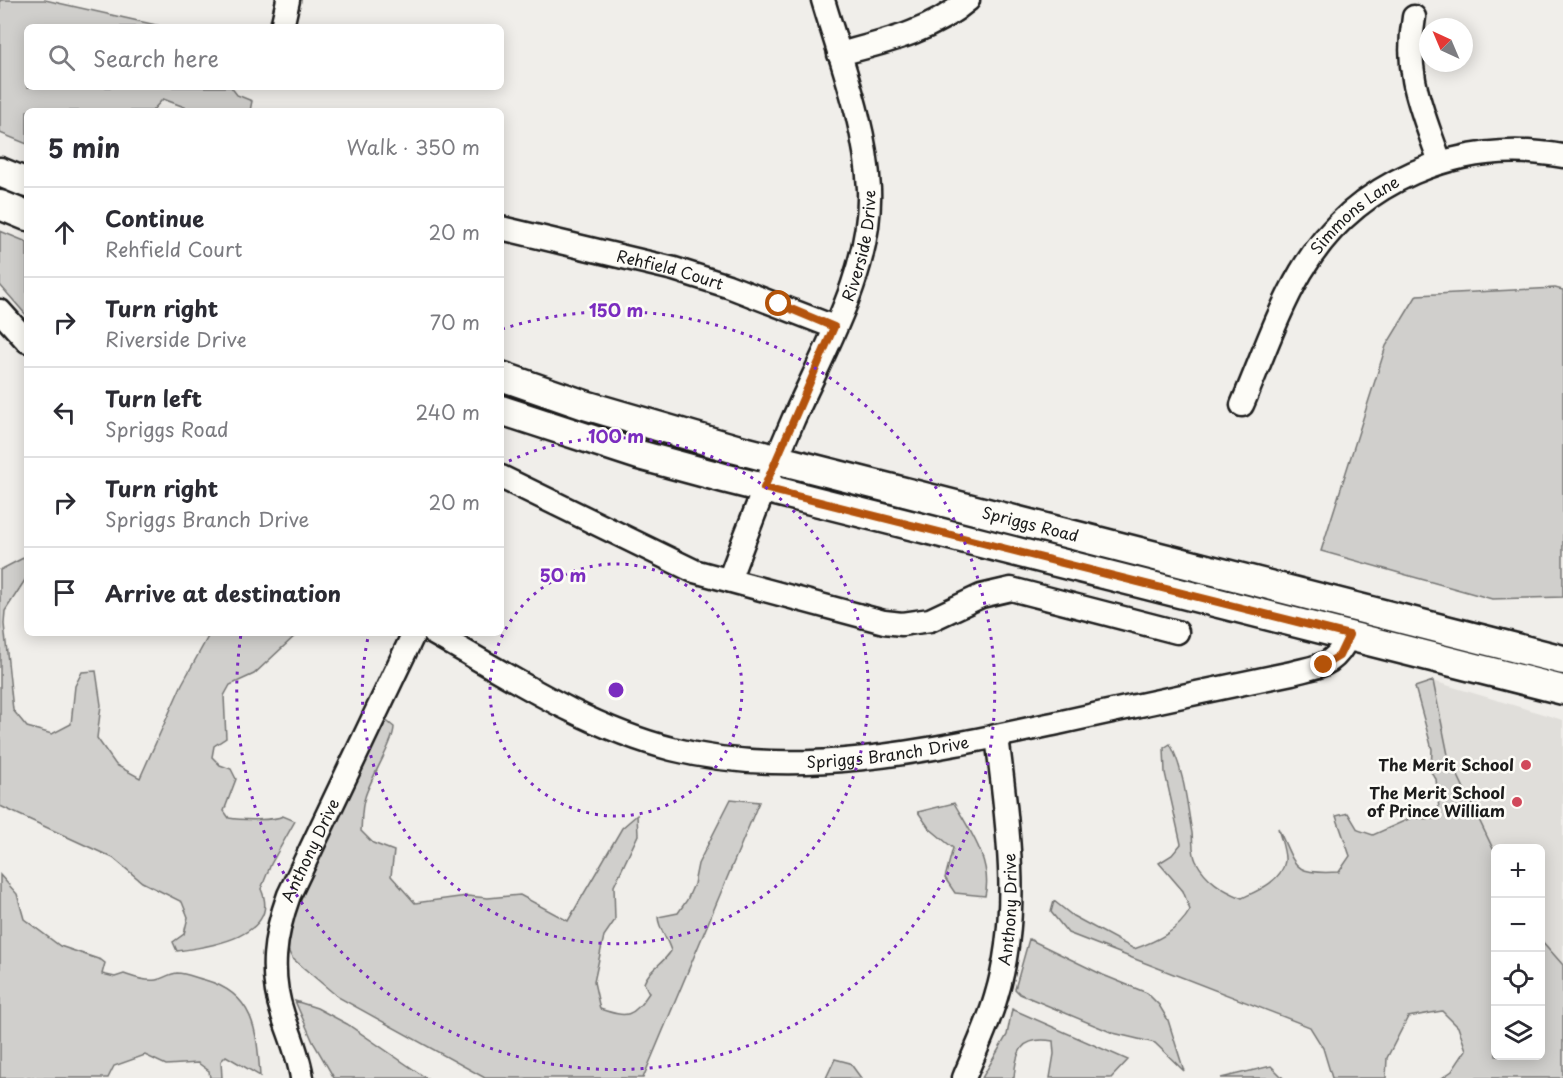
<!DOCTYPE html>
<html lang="en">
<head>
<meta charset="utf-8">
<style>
  body { margin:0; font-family:"Playpen Sans",sans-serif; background:#f2f2f3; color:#2b2b33 }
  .controls { position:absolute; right:18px; bottom:18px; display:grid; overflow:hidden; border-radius:9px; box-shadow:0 3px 15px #0003 }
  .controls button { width:54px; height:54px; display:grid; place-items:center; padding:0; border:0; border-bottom:2px solid #e1e1e2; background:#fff; color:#2b2b33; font:30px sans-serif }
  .compass { position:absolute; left:1419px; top:18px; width:54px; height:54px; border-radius:50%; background:#fff; box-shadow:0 3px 15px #0003; rotate:316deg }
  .stop { position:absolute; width:18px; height:18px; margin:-14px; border:4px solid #b45309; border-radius:50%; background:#fff }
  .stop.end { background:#b45309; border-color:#fff; box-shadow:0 2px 6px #0008 }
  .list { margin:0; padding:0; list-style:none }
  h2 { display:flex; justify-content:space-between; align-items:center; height:78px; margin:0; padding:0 24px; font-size:26px }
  h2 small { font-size:20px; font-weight:400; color:#7c7c81 }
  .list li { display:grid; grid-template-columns:39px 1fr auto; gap:18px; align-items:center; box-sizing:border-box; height:90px; padding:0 24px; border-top:2px solid #e1e1e2 }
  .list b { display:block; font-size:22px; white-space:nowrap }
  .list p { margin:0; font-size:20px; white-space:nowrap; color:#7c7c81 }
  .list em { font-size:20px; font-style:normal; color:#7c7c81 }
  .icon { flex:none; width:33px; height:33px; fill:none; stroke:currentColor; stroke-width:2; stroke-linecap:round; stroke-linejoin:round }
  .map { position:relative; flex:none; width:1563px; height:1078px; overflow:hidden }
  .search { position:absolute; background:#fff; box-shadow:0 3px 15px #0003; left:24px; top:24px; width:480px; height:66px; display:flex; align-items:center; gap:15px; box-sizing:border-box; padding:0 21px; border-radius:9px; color:#7c7c81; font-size:22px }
  .panel { position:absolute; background:#fff; box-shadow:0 3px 15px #0003; left:24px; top:108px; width:480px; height:528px; border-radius:9px }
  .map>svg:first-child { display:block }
  .built { fill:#e0deda }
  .green { fill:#d0cfcc; stroke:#767674; stroke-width:1.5 }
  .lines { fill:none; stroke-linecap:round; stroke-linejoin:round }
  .minor-casing { stroke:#1c1c1c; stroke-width:27 }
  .major-casing { stroke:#1c1c1c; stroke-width:33 }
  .minor { stroke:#fdfcf7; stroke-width:22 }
  .major { stroke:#fdfcf7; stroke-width:28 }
  .route { stroke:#b45309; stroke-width:8 }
  .ring { fill:none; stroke:#7b2cbf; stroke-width:3; stroke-dasharray:3 6 }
  .poi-dot { fill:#d1495b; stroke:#fdfcf7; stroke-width:2 }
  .labels { text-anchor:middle; stroke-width:5; stroke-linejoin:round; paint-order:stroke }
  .street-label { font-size:16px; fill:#1c1c1c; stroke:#fdfcf7 }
  .poi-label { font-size:16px; font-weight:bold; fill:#1c1c1c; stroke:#fdfcf7; text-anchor:end }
  .centre { fill:#7b2cbf; stroke:#fdfcf7; stroke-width:3 }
  .ring-label { font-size:18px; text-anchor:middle; font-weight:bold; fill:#7b2cbf; stroke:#fdfcf7; stroke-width:5; stroke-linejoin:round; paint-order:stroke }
</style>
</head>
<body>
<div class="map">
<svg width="1563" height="1078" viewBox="0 0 1563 1078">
  <rect width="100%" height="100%" fill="#f0eeea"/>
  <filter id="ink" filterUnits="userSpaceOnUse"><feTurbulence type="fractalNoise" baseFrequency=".0167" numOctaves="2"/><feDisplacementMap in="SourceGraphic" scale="12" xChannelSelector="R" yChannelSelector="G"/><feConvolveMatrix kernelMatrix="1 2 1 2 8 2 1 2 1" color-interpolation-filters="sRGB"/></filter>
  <g filter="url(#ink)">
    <path class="built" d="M1433,681L1563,720V965L1541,940L1540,848H1496L1495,853L1448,755Z"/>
    <path class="green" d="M0,0H45L165,27H27V87H231L237,95L252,101L250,111H195L163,99L152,111H27V144L0,133Z
      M0,231L27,242V316L0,285Z
      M1555,288L1563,290V597L1492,599L1321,551L1386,346L1417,295Z
      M27,556V577L5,611L4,624L13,710L27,727L52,734L71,724L75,686L82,672L96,671L101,705L97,738L116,765L140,778L182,684L210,633H298L254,674L230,685L224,696L226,738L214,746L212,757L220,765L231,769L236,779L224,811L229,818C240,820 274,821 283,816L295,821L271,864L261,889C282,936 209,947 177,951L173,942L184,934L188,917L182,902L142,882L113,858L0,806V570Z
      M1433,681L1448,755L1495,853L1496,1056H1540L1541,940L1563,965V1078H1442L1452,1071L1466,1050L1458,1027L1442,1011L1408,1017L1387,1058L1386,1078H1332L1323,1048L1310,1027L1068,933L1051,912L1054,901L1073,916L1134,949C1157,941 1178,931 1190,910L1183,891L1159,863L1172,855L1181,844L1165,773L1164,748L1170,744C1184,769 1187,805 1192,833C1193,842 1192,853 1196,861C1206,880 1222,890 1242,898C1257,891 1282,881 1285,861C1286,852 1280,837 1278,828C1297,867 1291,875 1339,872L1350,856L1336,816L1348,813L1358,830L1373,835L1411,818L1440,819L1436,779L1431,772L1432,749L1415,687Z
      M383,718L394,727C394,742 370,779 365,797C361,808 362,820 361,831L373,843L394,851L391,876L415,903L467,896L488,898L520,895L568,921L622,828L637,815L638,835L614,886L615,920L604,936L594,982L600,1009C628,1018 632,1018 649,993L644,983C649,969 663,964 671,951C668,940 658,927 658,917L678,913L687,900L694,884L698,864L731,799L759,802L643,1078H485L338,997L292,958L287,948L297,902Z
      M954,803C970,831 993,862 985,896L955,893L945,878L953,848L929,828L918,812Z
      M0,875L17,894L24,919L60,946L101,960L105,963L102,974L115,977L124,974C133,977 145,982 156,980C163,979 168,974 177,973C186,973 196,978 205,980C255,994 257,1032 260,1076L226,1056L221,1061L222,1078H210L209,1071L198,1063L166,1065L145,1055L114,1066L108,1078H0Z
      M1029,939L1103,975L1147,993L1159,1005L1168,1020L1184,1071L1155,1043L1113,1033L1020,994L1015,989Z
      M295,1001L317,1008L347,1024L426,1078H334L313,1042Z
      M1012,1009L1128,1060L1111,1078H1050L1054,1054L1053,1041C1021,1036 1016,1051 1014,1078H982L1007,1035Z
      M835,1059L850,1063L861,1078H826Z
      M1271,1066L1283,1078H1221Z"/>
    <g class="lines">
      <g class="minor-casing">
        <g id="minor">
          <path d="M1414,17C1404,75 1422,109 1440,162"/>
          <path d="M282,27L288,0"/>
          <path d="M839,54C885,42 931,32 968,0"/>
          <path id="s1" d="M501,228L674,269L728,286L834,327"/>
          <path d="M0,311L27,341"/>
          <path id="s2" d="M1242,405C1261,361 1277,313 1301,272C1355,181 1459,137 1563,156"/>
          <path d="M501,477L694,571L884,622L902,624L930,620L981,596L1011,589L1177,632"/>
          <path id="s3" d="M729,580C749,526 770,473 793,420C825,348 872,270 869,189C866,125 841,61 823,0"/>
          <path id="s4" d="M433,633C509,676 586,727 672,749C799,781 937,749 1062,722C1138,705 1215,689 1292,673C1322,665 1335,666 1349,635"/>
          <path id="s5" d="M302,1078C299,1056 290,1036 283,1015C269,974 274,936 289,895L414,633"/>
          <path id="s6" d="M964,1078C975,1051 988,1025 996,997C1022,912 1007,821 997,736"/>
        </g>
      </g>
      <g class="major-casing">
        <g id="major">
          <path d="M0,172L27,183"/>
          <path d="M0,205L27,216"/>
          <path id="s7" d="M501,376L585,405L736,449L1563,660"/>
          <path d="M501,410L639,455L724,478L1563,690"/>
        </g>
      </g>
      <use href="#minor" class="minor"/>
      <use href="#major" class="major"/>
    </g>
  </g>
  <g class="lines" filter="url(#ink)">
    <path class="route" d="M779,304L834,327L764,488L1349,635L1339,656L1324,665"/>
  </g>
  <g class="ring">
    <circle cx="616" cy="690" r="126"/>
    <path d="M501 465A253 253 0 1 1 369 633"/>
    <path d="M502 329A379 379 0 1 1 241 634"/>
  </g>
  <g class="poi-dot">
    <circle cx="1526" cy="765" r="6"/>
    <circle cx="1517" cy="802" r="6"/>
  </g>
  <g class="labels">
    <g class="street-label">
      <text dy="6" stroke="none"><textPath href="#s2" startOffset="225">Simmons Lane</textPath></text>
      <text dy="6" stroke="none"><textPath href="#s3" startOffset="360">Riverside Drive</textPath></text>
      <text dy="6" stroke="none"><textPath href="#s1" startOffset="174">Rehfield Court</textPath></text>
      <text dy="6" stroke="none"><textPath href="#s7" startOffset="550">Spriggs Road</textPath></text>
      <text dy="6" stroke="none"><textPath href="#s4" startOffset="484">Spriggs Branch Drive</textPath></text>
      <text dy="6" stroke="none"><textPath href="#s5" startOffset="238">Anthony Drive</textPath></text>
      <text dy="6" stroke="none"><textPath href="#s6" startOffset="176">Anthony Drive</textPath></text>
    </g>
    <g class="poi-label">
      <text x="1514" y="771">The Merit School</text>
      <text x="1505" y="799">The Merit School<tspan x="1505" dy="18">of Prince William</tspan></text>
    </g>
  </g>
  <circle cx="616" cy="690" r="9" class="centre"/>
  <g class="ring-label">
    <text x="616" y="317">150 m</text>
    <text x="616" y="443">100 m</text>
    <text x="563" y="582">50 m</text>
  </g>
</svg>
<div class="controls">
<button>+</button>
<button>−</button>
<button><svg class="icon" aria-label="locate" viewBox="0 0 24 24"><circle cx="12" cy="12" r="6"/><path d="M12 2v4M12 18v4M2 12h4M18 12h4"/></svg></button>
<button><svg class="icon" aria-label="layers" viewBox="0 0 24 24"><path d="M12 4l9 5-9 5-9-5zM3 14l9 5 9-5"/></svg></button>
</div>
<svg class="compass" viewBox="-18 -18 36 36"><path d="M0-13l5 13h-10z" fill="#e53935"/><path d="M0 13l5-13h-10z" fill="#7c7c81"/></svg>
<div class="stop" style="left:779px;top:304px"></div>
<div class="stop end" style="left:1324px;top:665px"></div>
<div class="search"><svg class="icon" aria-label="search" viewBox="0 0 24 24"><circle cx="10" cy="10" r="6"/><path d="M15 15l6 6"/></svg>Search here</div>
<section class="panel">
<h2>5 min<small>Walk · 350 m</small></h2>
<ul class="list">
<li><svg class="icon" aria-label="ahead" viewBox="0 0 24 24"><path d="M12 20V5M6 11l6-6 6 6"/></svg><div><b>Continue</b><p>Rehfield Court</p></div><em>20 m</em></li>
<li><svg class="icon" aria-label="right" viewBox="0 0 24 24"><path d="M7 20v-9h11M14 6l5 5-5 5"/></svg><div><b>Turn right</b><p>Riverside Drive</p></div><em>70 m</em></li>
<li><svg class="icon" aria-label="left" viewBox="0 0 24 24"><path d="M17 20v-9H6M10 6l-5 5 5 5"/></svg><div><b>Turn left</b><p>Spriggs Road</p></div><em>240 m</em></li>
<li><svg class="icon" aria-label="right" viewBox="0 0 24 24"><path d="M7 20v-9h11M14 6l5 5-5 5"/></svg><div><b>Turn right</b><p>Spriggs Branch Drive</p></div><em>20 m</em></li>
<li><svg class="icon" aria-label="arrive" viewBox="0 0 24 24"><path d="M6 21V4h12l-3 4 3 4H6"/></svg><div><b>Arrive at destination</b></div></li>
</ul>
</section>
</div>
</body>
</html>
